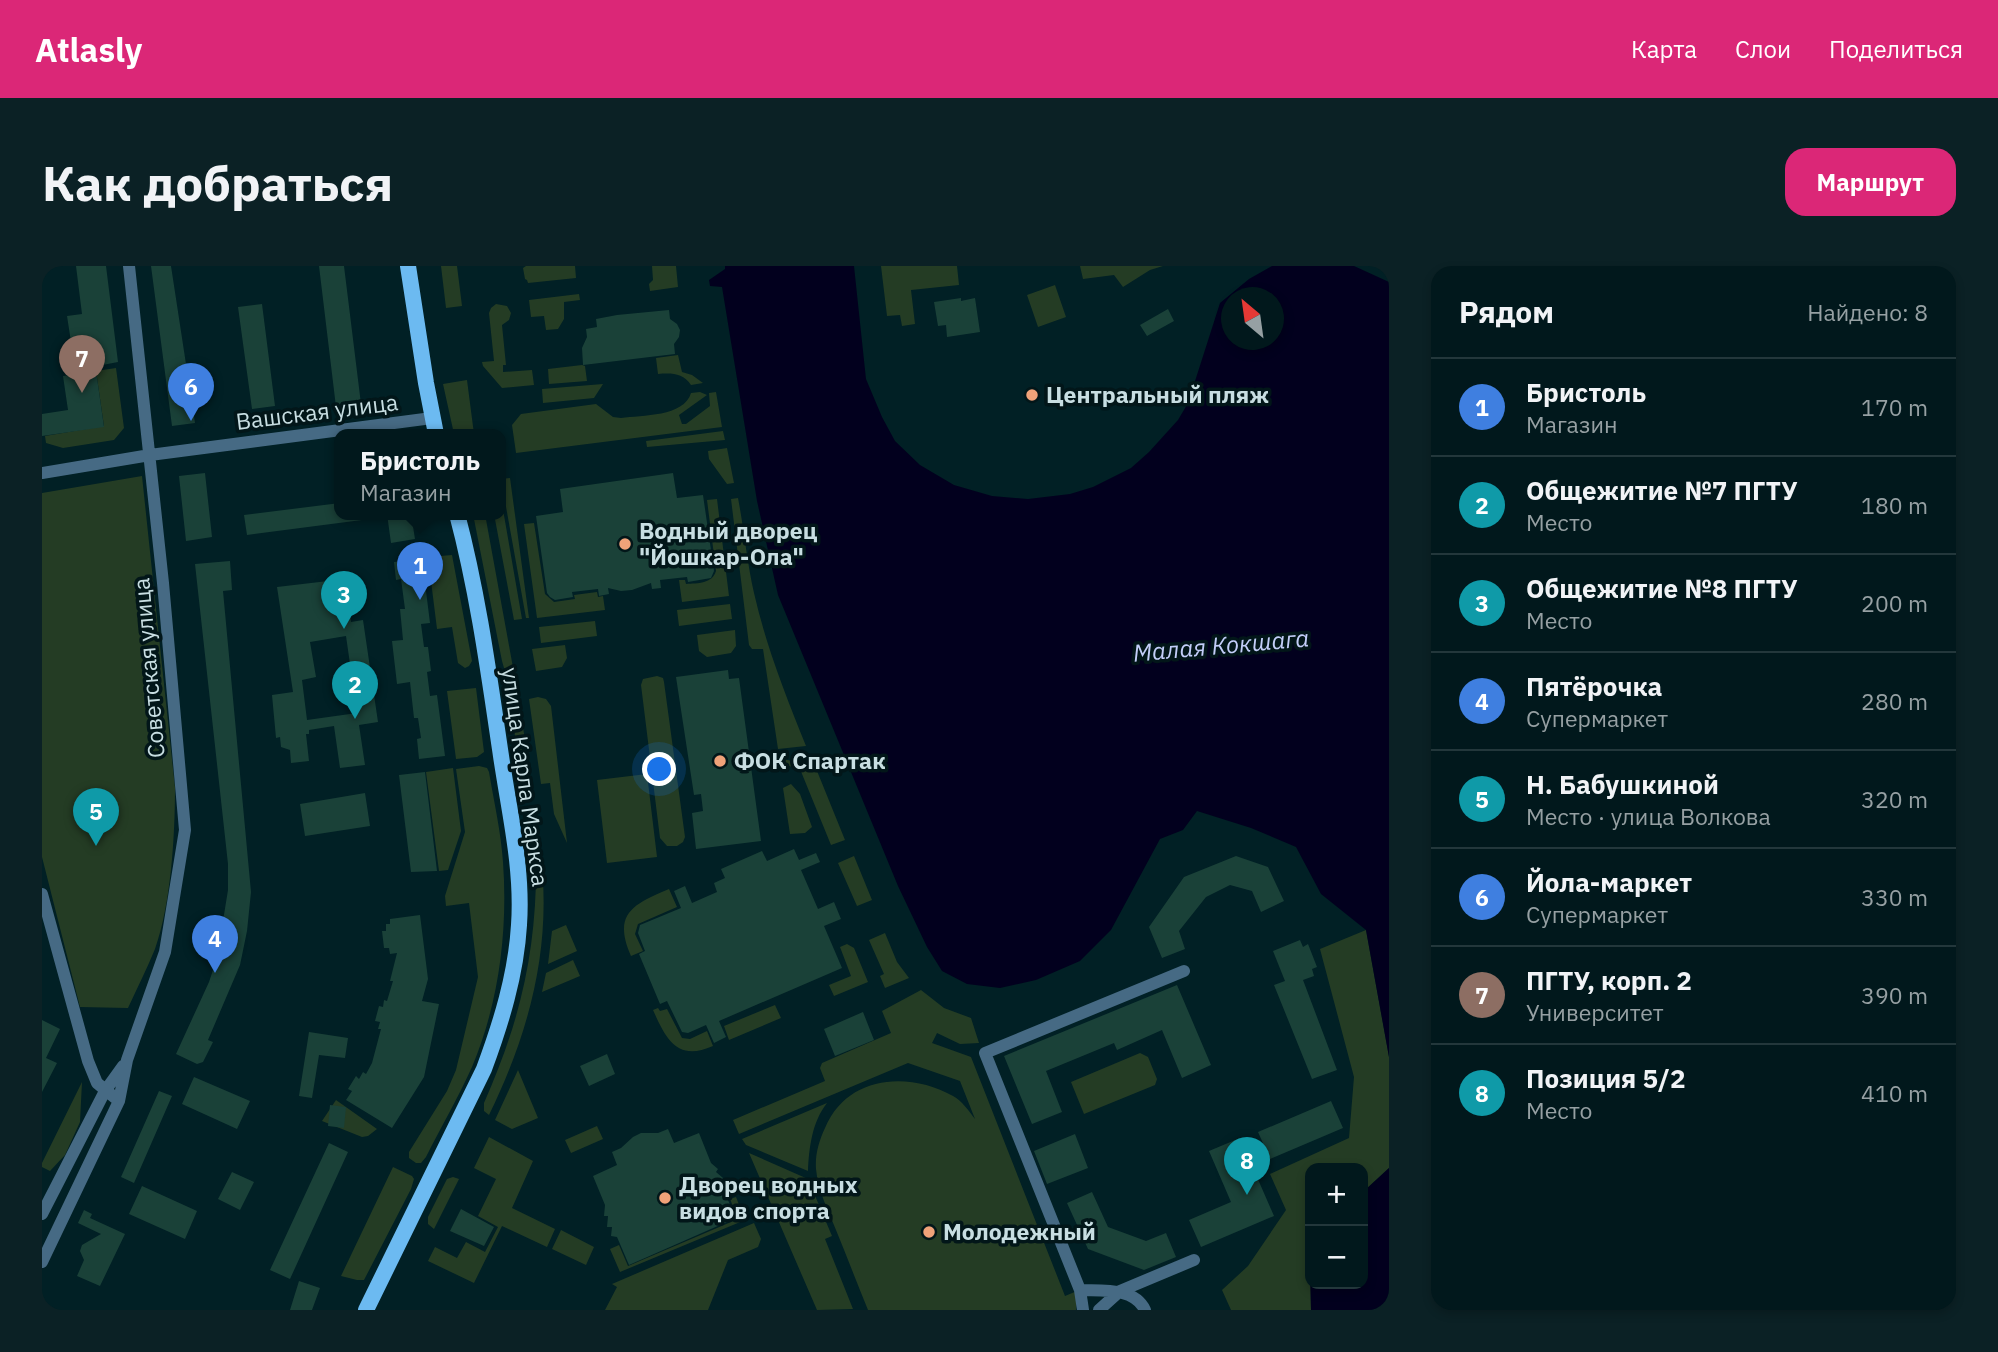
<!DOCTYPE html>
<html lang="ru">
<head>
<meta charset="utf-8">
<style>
  body { margin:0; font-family:"IBM Plex Sans",sans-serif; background:#0b2125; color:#f1f3f6 }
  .controls { position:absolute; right:21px; bottom:21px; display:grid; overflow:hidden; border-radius:14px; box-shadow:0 4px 10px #0003 }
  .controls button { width:63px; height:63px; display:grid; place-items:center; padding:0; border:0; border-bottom:2px solid #23373b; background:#01181c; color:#f1f3f6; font:35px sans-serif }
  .compass { position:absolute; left:1179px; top:21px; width:63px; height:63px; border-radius:50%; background:#01181c; box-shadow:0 4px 10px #0003; rotate:331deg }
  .you { position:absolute; left:618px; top:504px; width:24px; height:24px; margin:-18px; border:5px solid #fff; border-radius:50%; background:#1a73e8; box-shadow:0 0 0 10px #1a73e833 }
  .badge { display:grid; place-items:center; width:46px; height:46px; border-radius:50%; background:#db2777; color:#fff; font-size:23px; font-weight:700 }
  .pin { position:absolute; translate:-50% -58px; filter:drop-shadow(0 2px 4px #0008) }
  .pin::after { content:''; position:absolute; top:37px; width:24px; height:21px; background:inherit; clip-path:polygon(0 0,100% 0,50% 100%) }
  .popup { position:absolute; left:292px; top:163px; width:172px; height:91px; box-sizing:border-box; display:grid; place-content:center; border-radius:14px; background:#01181c; filter:drop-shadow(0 2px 5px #0005); font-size:23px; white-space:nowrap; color:#96a0a3 }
  .popup b { font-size:26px; color:#f1f3f6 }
  .popup::after { content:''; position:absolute; left:50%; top:100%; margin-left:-14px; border:14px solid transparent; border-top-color:#01181c }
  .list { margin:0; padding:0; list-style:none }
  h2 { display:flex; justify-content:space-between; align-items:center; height:91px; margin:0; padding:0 28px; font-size:30px }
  h2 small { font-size:23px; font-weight:400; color:#96a0a3 }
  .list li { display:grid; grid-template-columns:46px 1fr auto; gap:21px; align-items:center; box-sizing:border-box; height:98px; padding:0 28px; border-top:2px solid #23373b }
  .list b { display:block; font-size:26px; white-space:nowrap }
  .list p { margin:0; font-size:23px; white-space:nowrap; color:#96a0a3 }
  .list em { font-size:23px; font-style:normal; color:#96a0a3 }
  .map { position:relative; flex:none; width:1347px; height:1044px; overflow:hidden; border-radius:21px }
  header { display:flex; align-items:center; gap:42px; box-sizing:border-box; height:98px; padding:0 35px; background:#db2777; color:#fff }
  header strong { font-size:33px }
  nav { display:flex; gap:38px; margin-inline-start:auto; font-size:24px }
  .intro { display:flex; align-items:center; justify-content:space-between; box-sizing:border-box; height:168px; padding:0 42px }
  h1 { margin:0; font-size:49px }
  .button { padding:18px 32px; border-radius:21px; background:#db2777; color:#fff; font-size:24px; font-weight:700 }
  main { display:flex; gap:42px; padding:0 42px }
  aside { flex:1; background:#01181c; border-radius:21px; box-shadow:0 4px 10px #0003 }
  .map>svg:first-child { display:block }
  .green { fill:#243c24 }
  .water { fill:#02001e; fill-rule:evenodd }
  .building { fill:#1a4138; fill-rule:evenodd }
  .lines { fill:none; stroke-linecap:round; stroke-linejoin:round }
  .minor { stroke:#466a84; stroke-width:12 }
  .major { stroke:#6cbaf1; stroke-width:16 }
  .poi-dot { fill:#f0a279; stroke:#021619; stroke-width:2.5 }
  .labels { text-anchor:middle; stroke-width:7; stroke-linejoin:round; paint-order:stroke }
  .poi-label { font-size:23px; font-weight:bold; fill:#c8dee2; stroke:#021619; text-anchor:start }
  .street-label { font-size:23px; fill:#c8dee2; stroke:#021619 }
  .water-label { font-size:24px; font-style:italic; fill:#c3cef9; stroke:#021619 }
</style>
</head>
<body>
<header>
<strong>Atlasly</strong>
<nav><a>Карта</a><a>Слои</a><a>Поделиться</a></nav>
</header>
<div class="intro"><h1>Как добраться</h1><a class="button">Маршрут</a></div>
<main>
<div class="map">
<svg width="1347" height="1044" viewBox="0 0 1347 1044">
  <rect width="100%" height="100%" fill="#012025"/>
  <path class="green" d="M399,0H415L420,40L404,42Z
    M484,0H533L534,12L486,17L485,14L483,13L481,2Z
    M610,0H634L636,21L608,25L607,18L611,14Z
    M839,0H915L917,19L869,24L873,58L860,60L858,49L845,50Z
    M1038,0H1121L1108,4L1081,21L1072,9L1041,13Z
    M1013,19L1024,51L996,61L985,29Z
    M537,28L538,34L522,36V53L516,63L504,64L502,50L489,51L487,34Z
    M454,38L465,40L469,47L467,54L460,59L464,99H461V106L490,104L492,119L460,122L441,100L440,96L452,95L447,47L449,42Z
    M636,89L640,106L650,109L661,117L649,119C641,107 630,107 616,108L614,92Z
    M540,99L543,100L545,115L507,118L506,103Z
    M74,102L82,162L72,174L21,182L4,177L3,170L62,160L54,105Z
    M425,114L432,168H412L401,118Z
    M561,118L552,132L501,137L500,123Z
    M658,126L665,129L637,149L640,158H644L668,140L667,127L674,126L680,161L474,187L470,159L479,148L554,138L571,151L579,152C600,149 642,151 649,127Z
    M681,165L683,174L605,181L604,175Z
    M685,182L692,217L685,218L667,193L666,185Z
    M100,210L133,522C133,570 129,638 113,683C105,703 95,722 86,742L38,741L0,591V227Z
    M468,212L487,352H484L459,213Z
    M459,232L480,353L472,354L452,248H458Z
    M696,232C702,263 705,296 712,327C724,380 744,430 764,480L736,483L721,383H710L707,379L689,233Z
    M675,233L687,330L640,336L637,314H643L644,318C656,317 670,318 674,305L665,234Z
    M431,248H443L472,407L462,402L460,395Z
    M492,257L503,328L512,336L533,333L532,329L555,326L556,331L561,330L563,344L495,352L482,258Z
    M410,289L430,395L427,400L423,402L416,397L410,361L395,363L386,291Z
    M688,338L690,353L637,360L635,344Z
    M553,355L555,370L499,377L497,361Z
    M693,364L694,380L689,387L665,391L657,385L655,369Z
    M523,379L525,392L520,401L494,405L490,383Z
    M615,410L621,412L622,416L643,571L641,576L635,580H625L618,572L599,419L601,413Z
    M434,422L442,486L435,491L414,493L405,425Z
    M496,431L504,433L509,440L525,577L512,548L508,517L499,518L487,433Z
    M474,434H477L489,515L483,516L467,442Z
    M741,493L773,500L803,574L789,579L758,503L740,498Z
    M437,500L445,502L447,506C452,536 459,566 461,596C466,664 457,737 430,801C416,832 399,861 384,891L379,897H374L367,892V886L405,825L414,804L436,711L427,637L404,640L403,630L423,566L414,503Z
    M411,502L419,565L406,604L397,605L384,506Z
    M605,508L615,591L565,597L555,514Z
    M749,518L758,528L770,561L763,567L748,568L741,522Z
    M494,584H498C511,678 488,765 447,849L442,845V837C480,751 496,679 494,584Z
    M812,590L830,634L815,640L796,597Z
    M627,623L635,641L596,658L593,668L601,685L589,690C570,647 592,638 627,623Z
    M524,659L535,685L506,698L510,665Z
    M1324,664L1347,791V902L1321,926V902H1268L1269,1044H1189L1180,1024L1206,1000L1244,944L1228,908L1307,872L1312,811L1278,683Z
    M843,667L855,696L867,712L843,722L838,710L842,708L827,674Z
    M805,678L812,682L826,716L792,730L787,719L809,710L798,681Z
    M531,694L538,710L500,726L504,707Z
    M879,724L902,742L929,752L937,777L918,778L895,767L890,777L929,791L1023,1030L1035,1025L1034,1044H826C815,1017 805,991 794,964C786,944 776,925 774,903C773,888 777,875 783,862C805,809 867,805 911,830C920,835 927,845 933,853L918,815L866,797L697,868L691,854L783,815L778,802L780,797L849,767L840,745Z
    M733,739L739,752L687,774L682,760Z
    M616,742L618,745L625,743L640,772L648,773L665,765L671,780C635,796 624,773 611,744Z
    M1098,787L1106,791L1115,813L1113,819L1042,848L1029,816Z
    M476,804L496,852L470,863L453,854Z
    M40,816L38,856L23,889L8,905L0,901V897Z
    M294,834L335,863L326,870L320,871L280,855Z
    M785,837C770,856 767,882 766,905L704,879L700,873Z
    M555,860L561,873L529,887L523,874Z
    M447,871L491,895L470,942L513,963L505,981L460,960L432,1017L386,995L393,981L415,992L424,976L443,986L456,961L436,950L454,913L432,902Z
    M707,887L766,913L790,970L783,973L811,1043L775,1044Z
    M351,901L370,910L372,913L369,923L322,1014H315L299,1010Z
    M411,911L417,913L392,963L386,958V951L405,913Z
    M694,931L703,954L578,1006L568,983L577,979L586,1000L696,953L688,933Z
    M712,957L719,973L716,981L686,994L666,1044H563L575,1021L570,1018Z
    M519,964L552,981L544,999L510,983Z"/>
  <path class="water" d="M683,0H812L824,113L840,151L853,175L878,199L912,219L950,230L986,233L1028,228L1051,221L1089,202L1107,186L1136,154L1146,137L1178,37L1207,13L1230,0H1312L1347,16V791L1324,664L1279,628L1254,581L1209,562L1155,545L1141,564L1118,573L1069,664L1038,695L994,714L958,722L925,718L900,705L885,681L856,620L736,329L715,235L680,21L668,20L667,14L683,3ZM1190,32H1232V74H1190Z
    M1347,902V1044H1269L1268,1007V1018H1321V926Z"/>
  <path class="building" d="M34,0H64L76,96L50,101L45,74L29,76L25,50L40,48Z
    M109,0H129L153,157L130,160Z
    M277,0H302L319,138L294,141Z
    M919,32V35L933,32L938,66L905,71L904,59L896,60L892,36Z
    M220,38L233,140L210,143L196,41Z
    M1126,43L1132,55L1105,70L1098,59Z
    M627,44L628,53L635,58L638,64L637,71L632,78L633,88L541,99L540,82L545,71L544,63L555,61L554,53L575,49Z
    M54,105L62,161L0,170V148L26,144L21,110Z
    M163,207L170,271L144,275L137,210Z
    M631,207L635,232L661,229L672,305L669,312L646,316L645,311L618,314L619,322L610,323L609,317L590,324L579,325L566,322L567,328L557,330L556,323L530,326L531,331L513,334L508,331L505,327L494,250L521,246L518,223Z
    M298,237V248H319L320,254L205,269L202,249Z
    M345,248H369L373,273L349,277Z
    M380,293L388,357L379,358L382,381H386L389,405L385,406L388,430L395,429L403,490L377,493L375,473L379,472L376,452H372L368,416L355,418L350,375L361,374L358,343H363L359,313L354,314L352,296Z
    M188,295L190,324L181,325L209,626L205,665L198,699L166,774L171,776L161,796L155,798L134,788L167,716L175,692L186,624V598L153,298Z
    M303,313L309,356L321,354L336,456L317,459L323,499L298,502L292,460L267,464V468H264L267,495L249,497L248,484L239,481L238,471L234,472L230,429L251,426L235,321ZM304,370L315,447L265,454L260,414L274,411L268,376Z
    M686,404L687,413L697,412L719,575L654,583L650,547L661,545L659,528L652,529L634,411Z
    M383,506L395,605L369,606L357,509Z
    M323,527L328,560L263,570L258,538Z
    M752,583L757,594L774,587L778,596L759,604L776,643L792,636L799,653L782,660L800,702L677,755L684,771L672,777L664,759L646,767L640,766L625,735L618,738L597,688L603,685L596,667L598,659L639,642L632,625L643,620L650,637L675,626L672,617L683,612L679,603L720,585L725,595Z
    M1194,590L1226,601L1242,635L1219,646L1210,625L1188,619L1164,631L1137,665L1143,683L1120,692L1107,661L1142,611Z
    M378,649L386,713L380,735L397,738L382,811L350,862L304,834L310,825L306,823L314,810L317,813L321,806L324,808L330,797L339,763H336L338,756L333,755L337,740L341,741L342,734L345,735L351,715H348L355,687L348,688L347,682H342L340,665H344V658H348V653Z
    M1258,674L1261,681L1266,678L1275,701L1270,703L1272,710L1261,714L1295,804L1270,813L1232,719L1243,715L1231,685Z
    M1135,719L1169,799L1140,812L1120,764L1075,784L1072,777L1004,805L1020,846L990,858L962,790Z
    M821,746L832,774L793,790L782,763Z
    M0,754L18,763L4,792L15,797L0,826Z
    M267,766L306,772L303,792L277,789L270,832L257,830Z
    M565,788L573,808L547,820L538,800Z
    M152,811L208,835L195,863L140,838Z
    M117,825L130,830L92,917L79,911Z
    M1289,835L1301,862L1228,893L1216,866Z
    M288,839L304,841L302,862L286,860Z
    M626,863L632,877L657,867L669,897L676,903L674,906L681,912L678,916L685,922L682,925L694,952L587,999L575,971L569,970L570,961H565L566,950H562L563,939L551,910L575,899L570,886L579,882L591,871L599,867H616Z
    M1033,868L1046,902L1005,918L992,885Z
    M1198,872L1232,950L1159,981L1147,954L1189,936L1167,885Z
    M287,877L306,886L248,1013L228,1004Z
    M190,906L212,916L198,944L176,933Z
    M100,920L155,945L143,973L87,948Z
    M1050,926L1066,961L1104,975L1124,967L1134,991L1102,1004L1046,983L1025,937Z
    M419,943L452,961L442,980L408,965Z
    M42,944L50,948L48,952L83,968L58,1020L35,1010L42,994L38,985L40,979L59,968L36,957Z
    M257,1015L278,1022L270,1044H248Z"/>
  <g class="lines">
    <path class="minor" d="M0,207L108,189L390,152
      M0,628L46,795L55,817L77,835
      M0,948L63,825L81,800
      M0,996L77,835L85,794L123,686L143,564L121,317L87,0
      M1038,1024C1060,1025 1092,1021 1103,1044
      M1041,1044L1038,1024L943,787L1142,705
      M1057,1044L1078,1025L1152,994"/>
    <path class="major" d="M366,0L384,117L394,168
      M324,1044L442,803C459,757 474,709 477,659C481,602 467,545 459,490C447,409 436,327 415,248"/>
  </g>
  <g class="poi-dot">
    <circle cx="990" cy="129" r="7"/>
    <circle cx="583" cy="278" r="7"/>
    <circle cx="678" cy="495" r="7"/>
    <circle cx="623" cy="932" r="7"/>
    <circle cx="887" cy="966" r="7"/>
  </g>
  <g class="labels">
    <g class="poi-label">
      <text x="1004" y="137">Центральный пляж</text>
      <text x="597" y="273">Водный дворец<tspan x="597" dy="26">"Йошкар-Ола"</tspan></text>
      <text x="692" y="503">ФОК Спартак</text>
      <text x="637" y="927">Дворец водных<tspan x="637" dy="26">видов спорта</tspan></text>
      <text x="901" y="974">Молодежный</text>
    </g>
    <g class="street-label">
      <text transform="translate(275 146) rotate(-7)" y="8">Вашская улица</text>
      <text transform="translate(107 402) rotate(-95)" y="8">Советская улица</text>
      <text transform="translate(483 511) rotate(82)" y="8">улица Карла Маркса</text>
    </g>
    <g class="water-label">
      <text transform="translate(1179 380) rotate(-5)" y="8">Малая Кокшага</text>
    </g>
  </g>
</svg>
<div class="controls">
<button>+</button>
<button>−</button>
</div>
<svg class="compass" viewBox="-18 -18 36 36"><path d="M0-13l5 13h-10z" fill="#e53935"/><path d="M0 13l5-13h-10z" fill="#96a0a3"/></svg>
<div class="you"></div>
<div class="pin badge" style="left:378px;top:334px;background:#3f7fe0">1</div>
<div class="popup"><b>Бристоль</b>Магазин</div>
<div class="pin badge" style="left:313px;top:453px;background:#0f9aa8">2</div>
<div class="pin badge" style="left:302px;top:363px;background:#0f9aa8">3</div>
<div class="pin badge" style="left:173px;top:707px;background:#3f7fe0">4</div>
<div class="pin badge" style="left:54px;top:580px;background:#0f9aa8">5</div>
<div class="pin badge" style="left:149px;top:155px;background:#3f7fe0">6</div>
<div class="pin badge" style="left:40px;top:127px;background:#8d6e63">7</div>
<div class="pin badge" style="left:1205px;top:929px;background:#0f9aa8">8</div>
</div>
<aside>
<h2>Рядом<small>Найдено: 8</small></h2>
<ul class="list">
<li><span class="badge" style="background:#3f7fe0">1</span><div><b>Бристоль</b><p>Магазин</p></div><em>170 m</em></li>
<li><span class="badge" style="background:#0f9aa8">2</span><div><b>Общежитие №7 ПГТУ</b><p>Место</p></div><em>180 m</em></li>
<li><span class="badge" style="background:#0f9aa8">3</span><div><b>Общежитие №8 ПГТУ</b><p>Место</p></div><em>200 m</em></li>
<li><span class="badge" style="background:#3f7fe0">4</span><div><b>Пятёрочка</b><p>Супермаркет</p></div><em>280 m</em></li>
<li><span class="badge" style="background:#0f9aa8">5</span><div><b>Н. Бабушкиной</b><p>Место · улица Волкова</p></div><em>320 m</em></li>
<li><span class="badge" style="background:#3f7fe0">6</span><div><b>Йола-маркет</b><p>Супермаркет</p></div><em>330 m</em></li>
<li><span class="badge" style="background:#8d6e63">7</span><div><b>ПГТУ, корп. 2</b><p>Университет</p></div><em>390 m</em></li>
<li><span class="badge" style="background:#0f9aa8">8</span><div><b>Позиция 5/2</b><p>Место</p></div><em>410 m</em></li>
</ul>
</aside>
</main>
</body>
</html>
